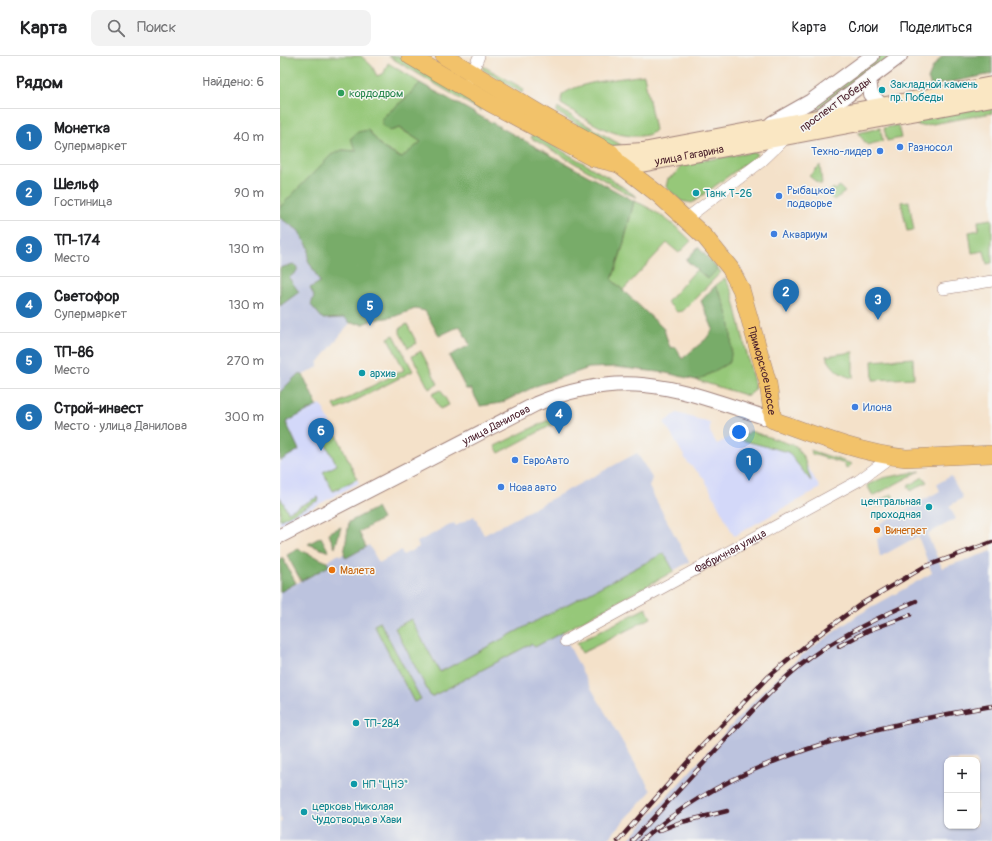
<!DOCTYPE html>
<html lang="ru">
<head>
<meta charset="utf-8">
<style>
  body { margin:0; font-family:Pangolin,sans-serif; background:#f2f2f2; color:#202124 }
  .controls { position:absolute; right:12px; bottom:12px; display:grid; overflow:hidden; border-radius:8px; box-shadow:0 1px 3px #0004 }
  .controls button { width:36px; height:36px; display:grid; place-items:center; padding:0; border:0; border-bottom:1px solid #e0e0e0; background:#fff; color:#202124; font:20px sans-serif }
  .you { position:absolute; left:459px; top:376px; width:14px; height:14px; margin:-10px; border:3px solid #fff; border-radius:50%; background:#1a73e8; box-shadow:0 0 0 6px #1a73e833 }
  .badge { display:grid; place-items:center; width:26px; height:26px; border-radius:50%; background:#1f6fb2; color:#fff; font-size:13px; font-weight:700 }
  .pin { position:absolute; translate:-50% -33px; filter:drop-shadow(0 1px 2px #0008) }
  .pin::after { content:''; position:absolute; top:21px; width:14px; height:12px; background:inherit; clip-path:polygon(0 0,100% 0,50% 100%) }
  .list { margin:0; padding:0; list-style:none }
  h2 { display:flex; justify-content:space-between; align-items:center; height:52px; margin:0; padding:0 16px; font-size:17px }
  h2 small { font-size:13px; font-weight:400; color:#757577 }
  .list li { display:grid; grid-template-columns:26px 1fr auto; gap:12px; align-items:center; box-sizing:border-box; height:56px; padding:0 16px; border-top:1px solid #e0e0e0 }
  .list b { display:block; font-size:15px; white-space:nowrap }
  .list p { margin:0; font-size:13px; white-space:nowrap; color:#757577 }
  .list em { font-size:13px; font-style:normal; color:#757577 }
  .icon { flex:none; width:22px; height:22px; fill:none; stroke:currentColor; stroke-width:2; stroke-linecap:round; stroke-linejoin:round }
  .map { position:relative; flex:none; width:712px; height:785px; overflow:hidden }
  header { display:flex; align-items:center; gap:24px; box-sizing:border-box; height:56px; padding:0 20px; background:#fff; border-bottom:1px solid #e0e0e0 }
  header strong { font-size:19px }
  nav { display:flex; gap:22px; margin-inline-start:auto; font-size:14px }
  .search { width:280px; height:36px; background:#f2f2f2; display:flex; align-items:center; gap:10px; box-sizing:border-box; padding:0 14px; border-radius:8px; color:#757577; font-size:15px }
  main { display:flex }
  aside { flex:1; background:#fff }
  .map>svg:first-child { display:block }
  .built { fill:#d3d8f9 }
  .industrial { fill:#bcc3de; fill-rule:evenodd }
  .green { fill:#96c879; stroke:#707452 }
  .forest { fill:#78ac69; stroke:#61664a }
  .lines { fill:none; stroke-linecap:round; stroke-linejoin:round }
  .minor-casing { stroke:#9f807a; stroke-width:12 }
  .tertiary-casing { stroke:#9f807a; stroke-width:16 }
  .secondary-casing { stroke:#9f807a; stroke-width:18 }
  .primary-casing { stroke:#9f807a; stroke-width:18 }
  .minor { stroke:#fff; stroke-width:11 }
  .tertiary { stroke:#fff; stroke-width:14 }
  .secondary { stroke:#fae7c3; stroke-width:16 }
  .primary { stroke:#f2c26a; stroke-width:17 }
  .rail-casing { stroke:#4a1f2b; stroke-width:4.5 }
  .rail { stroke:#f6f6f2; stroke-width:3; stroke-dasharray:9; stroke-linecap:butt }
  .culture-dot { fill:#0f9aa8; stroke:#f6f6f2; stroke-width:1.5 }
  .leisure-dot { fill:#2e9e5b; stroke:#f6f6f2; stroke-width:1.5 }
  .shop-dot { fill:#3f7fe0; stroke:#f6f6f2; stroke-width:1.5 }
  .food-dot { fill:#e8710a; stroke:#f6f6f2; stroke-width:1.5 }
  .labels { text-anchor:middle; stroke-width:3; stroke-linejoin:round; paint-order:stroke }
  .culture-label { font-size:11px; fill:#0d838f; stroke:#f6f6f2; text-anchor:start }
  .leisure-label { font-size:11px; fill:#27864d; stroke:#f6f6f2; text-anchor:start }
  .street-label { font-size:11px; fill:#4a1f2b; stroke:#f6f6f2 }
  .shop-label { font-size:11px; fill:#366cbe; stroke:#f6f6f2; text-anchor:start }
  .food-label { font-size:11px; fill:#c56008; stroke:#f6f6f2; text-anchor:start }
</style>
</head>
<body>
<header>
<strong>Карта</strong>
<div class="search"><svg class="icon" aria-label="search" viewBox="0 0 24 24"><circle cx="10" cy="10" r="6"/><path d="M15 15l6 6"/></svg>Поиск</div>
<nav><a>Карта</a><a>Слои</a><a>Поделиться</a></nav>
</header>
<main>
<aside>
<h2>Рядом<small>Найдено: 6</small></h2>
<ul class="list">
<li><span class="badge">1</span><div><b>Монетка</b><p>Супермаркет</p></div><em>40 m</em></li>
<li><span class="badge">2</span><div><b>Шельф</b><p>Гостиница</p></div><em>90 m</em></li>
<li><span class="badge">3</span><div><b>ТП-174</b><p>Место</p></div><em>130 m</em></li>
<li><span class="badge">4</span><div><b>Светофор</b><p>Супермаркет</p></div><em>130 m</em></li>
<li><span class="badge">5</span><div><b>ТП-86</b><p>Место</p></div><em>270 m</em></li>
<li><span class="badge">6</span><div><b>Строй-инвест</b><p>Место · улица Данилова</p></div><em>300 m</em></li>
</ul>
</aside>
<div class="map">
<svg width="712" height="785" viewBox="0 0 712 785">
  <rect width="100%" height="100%" fill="#f6f6f2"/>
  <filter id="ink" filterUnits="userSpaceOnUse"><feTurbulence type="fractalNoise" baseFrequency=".025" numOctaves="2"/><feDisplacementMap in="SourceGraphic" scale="8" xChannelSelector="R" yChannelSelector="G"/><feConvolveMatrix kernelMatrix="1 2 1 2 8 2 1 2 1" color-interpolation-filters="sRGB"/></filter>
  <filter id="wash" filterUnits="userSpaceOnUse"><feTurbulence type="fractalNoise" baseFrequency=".012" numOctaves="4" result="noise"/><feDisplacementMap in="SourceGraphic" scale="16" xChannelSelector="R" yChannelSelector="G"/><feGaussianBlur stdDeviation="0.9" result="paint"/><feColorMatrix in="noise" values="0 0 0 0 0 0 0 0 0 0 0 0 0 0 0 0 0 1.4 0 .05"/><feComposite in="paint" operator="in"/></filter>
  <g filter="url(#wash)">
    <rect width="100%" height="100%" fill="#f4e1c9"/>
    <path class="built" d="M41,348L79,427L0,469V405L19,393L5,366Z
      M397,357L430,367V376L437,388L452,380L450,377L454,376L459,375L467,379L470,375L516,390L540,432L454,480L424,422L408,407L384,366Z"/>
    <path class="industrial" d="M0,162L18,174L29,192L28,204L40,226L34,240L43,263L65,262L70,267L38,307V311L23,319L37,350L6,366L19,394L0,405Z
      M357,397L372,422L369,431L409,506L282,576L307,625L371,735L326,785H0V767L2,765L0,761V536L49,510L47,506L59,498L60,500L64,498L66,502L89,489L99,507L121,495L123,499L139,491L137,486L174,467L176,470L194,460L204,479Z
      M671,420L683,442L669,450L676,463L647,478L662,512L712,495V785H347L479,639L523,598L578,559L652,517L638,480L600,501L597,483L605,479L599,468L660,435L657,428ZM667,704H697V770H667Z"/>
    <path class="green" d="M0,0H81L92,10L97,20L104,17L108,7L140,27L127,41L102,62L142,86L122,102L103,92L88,74L77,95L62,94L0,151Z
      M108,0H118L201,49V55Z
      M600,0H611L538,54H533L534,49Z
      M203,10L244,33L242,37L203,14Z
      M364,19L375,74C371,79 367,79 361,80C330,82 307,63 281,48L282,39C299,25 341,23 364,19Z
      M712,49V57L642,70L635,68L633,63Z
      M278,52L341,89L334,94L316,79L276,56Z
      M618,69L621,82L607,85L604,72Z
      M600,72L603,85L587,89L578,77Z
      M253,78L331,123L357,141L348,138L251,82Z
      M475,96L477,99L412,147L401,145L386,131L388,122C393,121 400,114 401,108Z
      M540,109L542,128H539L529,120Z
      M559,130L565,136L554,144L547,138L553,132L556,134Z
      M354,145C373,152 397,170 411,185L399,197L387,187L343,234L332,224L343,190Z
      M629,145L634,174L627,175L621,146Z
      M712,163V207L707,208L704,195L692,197L689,176L699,174L698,165Z
      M417,213L428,223L438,213L441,216L403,255L397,256L387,246Z
      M445,222L452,236L474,327L475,334L468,340L416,324L433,316L452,295C449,272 449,250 435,230Z
      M127,268L137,287L128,292L120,277V272Z
      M114,279L133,315L57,354L54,349L124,314L108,282Z
      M141,295L158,328L149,333L132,300Z
      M573,296V322C559,319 552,312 546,300Z
      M633,302L634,322L593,324L592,305Z
      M161,334L169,349L160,353L152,338Z
      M283,357L287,361L219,397L215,390Z
      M459,375L467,379L470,375L516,390L524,402L531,425L508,396L461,384L454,376Z
      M47,378L49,382L57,379L77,423L53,435L43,416L57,409L42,381Z
      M530,394L572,408L566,413L565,408L532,398Z
      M640,415L593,440L587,429L603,422Z
      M643,421L647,426L631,435L628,430Z
      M612,438L615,444L603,450H597L595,447Z
      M0,441L8,456L38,441L39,444L0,464Z
      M384,497L394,515L255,591L251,588L151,641L115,572L131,563L160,616Z
      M366,552L371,562L302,597L297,587Z
      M100,566L141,643L134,646L94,569Z"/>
    <path class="forest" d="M662,0H712V18L651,30L648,23L653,11Z
      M140,27L354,145L343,190L332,224L384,273L388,287L391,292L396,291L402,303L426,283L433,273L421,245L435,230C450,251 454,282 450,306L424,321L416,324L386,317L336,311L309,312L256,330L221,347L200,350L191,333H186L169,300L190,289L180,270L159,280L145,255L135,253L113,261L92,264L84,268L70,267L65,262L43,263L31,249L34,240L30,232L40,226L28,204L29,192L18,174L0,162V151L51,99L62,94L77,95L70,83L78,76L88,74L103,92L121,102L141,86L120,72L110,75L102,69V62L127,41Z
      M418,191L438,213L428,223L406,204Z
      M13,208L17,211V215L9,222L19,236L0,250V212Z
      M18,318L23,319L37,350L6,366L19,394L0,405V336Z
      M96,452L102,463L79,476L86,491L66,502L64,498L69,466Z
      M61,471L55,492L48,477Z
      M41,481L49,496L28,488Z
      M18,493L47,506L49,510L21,525L7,499Z
      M2,501L16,527L0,536V503Z"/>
  </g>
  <g filter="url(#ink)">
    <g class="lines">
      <g class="minor-casing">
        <g id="minor">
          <path d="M190,22L199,0"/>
          <path d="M407,162L482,105L507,81"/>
          <path d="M663,233L712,225"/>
          <path id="s1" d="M285,585L578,425L612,400"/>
        </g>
      </g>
      <g class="tertiary-casing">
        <g id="tertiary">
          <path d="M589,23L591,38L602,50"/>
          <path d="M537,62L620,0"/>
          <path d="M492,67L531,45L592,0"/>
          <path id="s2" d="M0,480L256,348C350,309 403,335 493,364"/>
        </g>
      </g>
      <g class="secondary-casing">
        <g id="secondary">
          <path d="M331,97L363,95L712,29"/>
          <path id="s3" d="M339,108H361L712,42"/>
        </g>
      </g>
      <g class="primary-casing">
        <g id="primary">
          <path d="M130,0L210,47L313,102L338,108"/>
          <path id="s4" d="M164,0L267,62L331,97L339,108L378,138L425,181L450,212L461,233L488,327L493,364C537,380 580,397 626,402L712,398"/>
        </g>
      </g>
      <use href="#minor" class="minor"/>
      <use href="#tertiary" class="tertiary"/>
      <use href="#secondary" class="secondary"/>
      <use href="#primary" class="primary"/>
      <g class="rail-casing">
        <path id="rail" d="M559,590L587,575L630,559
          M378,775L398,767L447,755
          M338,785L420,692L488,621L536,581L581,548L644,511L712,486
          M352,785C387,747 422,709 457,671C483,644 508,616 540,595C570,575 603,559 636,545
          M361,785C455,700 591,671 712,650"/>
      </g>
      <use href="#rail" class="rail"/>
    </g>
  </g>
  <g class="culture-dot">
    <circle cx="602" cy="34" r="4"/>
    <circle cx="416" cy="137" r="4"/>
    <circle cx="82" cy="317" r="4"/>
    <circle cx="649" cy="451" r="4"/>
    <circle cx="76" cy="667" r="4"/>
    <circle cx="74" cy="728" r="4"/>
    <circle cx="24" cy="756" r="4"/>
  </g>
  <circle class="leisure-dot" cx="61" cy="37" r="4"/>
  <g class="shop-dot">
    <circle cx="620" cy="91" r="4"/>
    <circle cx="600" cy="95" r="4"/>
    <circle cx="499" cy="140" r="4"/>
    <circle cx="494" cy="178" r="4"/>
    <circle cx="575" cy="351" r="4"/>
    <circle cx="235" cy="404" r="4"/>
    <circle cx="221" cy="431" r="4"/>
  </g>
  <g class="food-dot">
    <circle cx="597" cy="474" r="4"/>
    <circle cx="52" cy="514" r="4"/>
  </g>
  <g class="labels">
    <g class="culture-label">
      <text x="610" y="32">Закладной камень<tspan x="610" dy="13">пр. Победы</tspan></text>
      <text x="424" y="141">Танк Т-26</text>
      <text x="90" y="321">архив</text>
      <text x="641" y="449" text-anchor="end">центральная<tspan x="641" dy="13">проходная</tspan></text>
      <text x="84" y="671">ТП-284</text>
      <text x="82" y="732">НП "ЦНЭ"</text>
      <text x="32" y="754">церковь Николая<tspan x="32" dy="13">Чудотворца в Хави</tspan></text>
    </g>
    <g class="leisure-label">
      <text x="69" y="41">кордодром</text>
    </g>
    <g class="street-label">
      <text transform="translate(555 48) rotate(-36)" y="4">проспект Победы</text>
      <text dy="4" stroke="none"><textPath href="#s3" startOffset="71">улица Гагарина</textPath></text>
      <text dy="4" stroke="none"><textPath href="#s4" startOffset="468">Приморское шоссе</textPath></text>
      <text dy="4" stroke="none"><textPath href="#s2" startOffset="243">улица Данилова</textPath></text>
      <text dy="4" stroke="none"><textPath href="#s1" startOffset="188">Фабричная улица</textPath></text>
    </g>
    <g class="shop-label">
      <text x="628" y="95">Разносол</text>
      <text x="592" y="99" text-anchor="end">Техно-лидер</text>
      <text x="507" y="138">Рыбацкое<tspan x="507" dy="13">подворье</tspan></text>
      <text x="502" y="182">Аквариум</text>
      <text x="583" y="355">Илона</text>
      <text x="243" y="408">ЕвроАвто</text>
      <text x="229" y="435">Нова авто</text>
    </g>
    <g class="food-label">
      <text x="605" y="478">Винегрет</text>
      <text x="60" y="518">Малета</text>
    </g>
  </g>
</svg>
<div class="controls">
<button>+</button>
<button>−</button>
</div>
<div class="you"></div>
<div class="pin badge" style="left:469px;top:425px">1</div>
<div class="pin badge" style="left:506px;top:256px">2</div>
<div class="pin badge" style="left:598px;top:264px">3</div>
<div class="pin badge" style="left:279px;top:378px">4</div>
<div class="pin badge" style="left:90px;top:270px">5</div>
<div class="pin badge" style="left:41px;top:395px">6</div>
</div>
</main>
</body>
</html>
